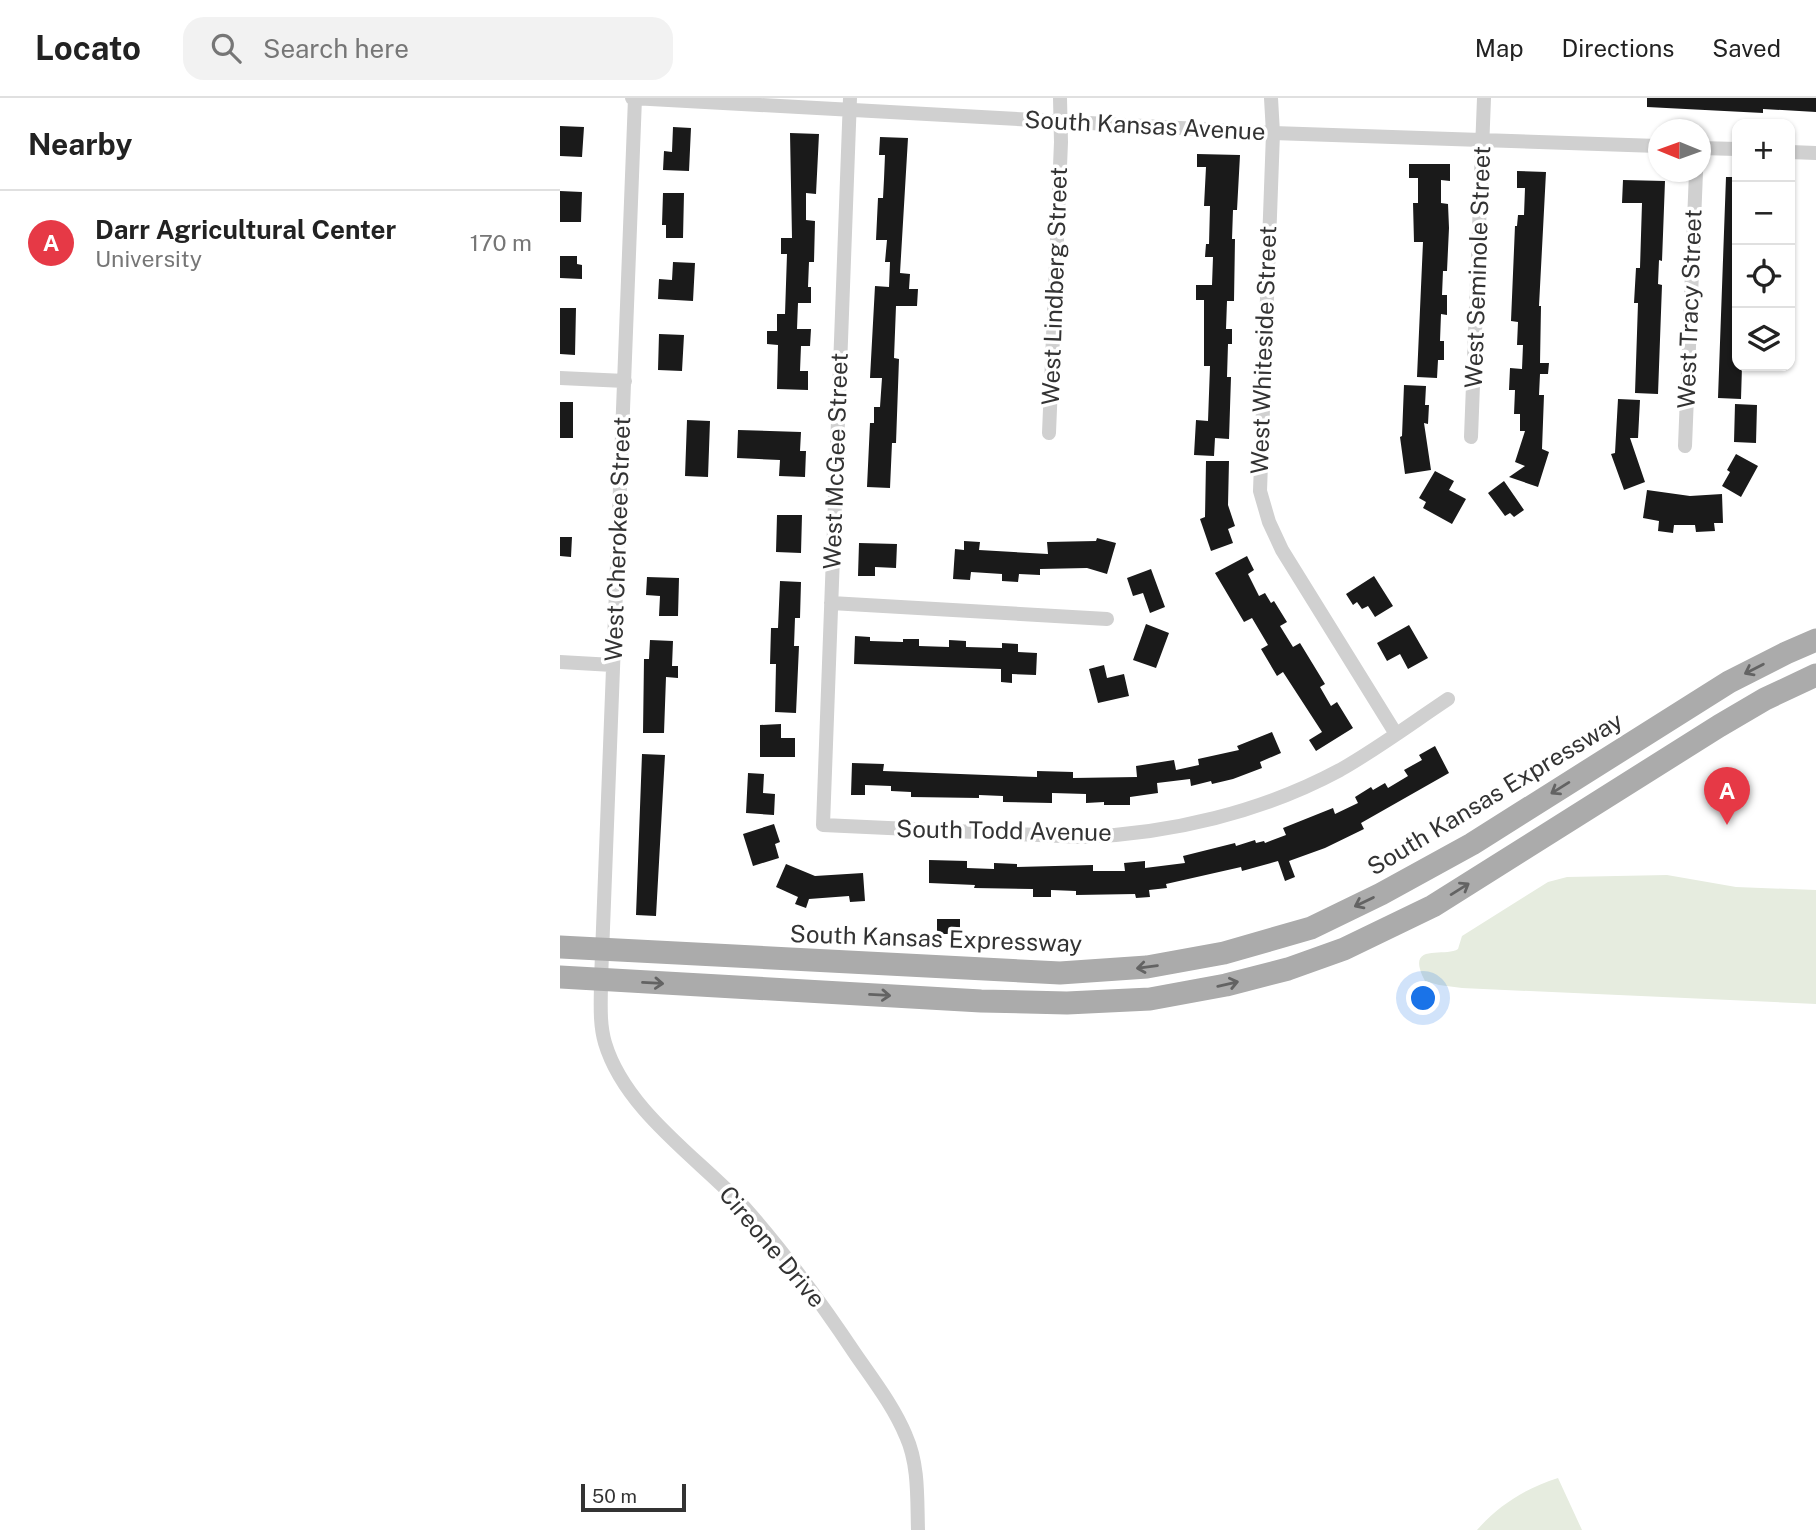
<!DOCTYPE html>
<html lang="en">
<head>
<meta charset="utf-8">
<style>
  body { margin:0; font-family:"Public Sans",sans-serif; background:#f2f2f2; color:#222 }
  .controls { position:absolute; right:21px; top:21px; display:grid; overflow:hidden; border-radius:14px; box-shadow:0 2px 5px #0004 }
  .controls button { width:63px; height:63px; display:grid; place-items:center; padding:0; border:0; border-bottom:2px solid #e0e0e0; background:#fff; color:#222; font:35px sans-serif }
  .compass { position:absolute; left:1088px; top:21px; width:63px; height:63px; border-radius:50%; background:#fff; box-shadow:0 2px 5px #0004; rotate:271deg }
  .scale { position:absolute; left:21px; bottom:18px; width:105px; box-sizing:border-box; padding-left:7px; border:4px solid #333; border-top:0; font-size:19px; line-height:24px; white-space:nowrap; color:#333; -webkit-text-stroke:5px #fff; paint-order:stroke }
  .you { position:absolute; left:864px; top:901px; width:24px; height:24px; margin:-18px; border:5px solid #fff; border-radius:50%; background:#1a73e8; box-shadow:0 0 0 10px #1a73e833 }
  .badge { display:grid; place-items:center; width:46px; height:46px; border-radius:50%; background:#e63946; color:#fff; font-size:23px; font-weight:700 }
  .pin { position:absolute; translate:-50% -58px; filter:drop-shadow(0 2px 4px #0008) }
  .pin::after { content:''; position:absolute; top:37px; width:24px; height:21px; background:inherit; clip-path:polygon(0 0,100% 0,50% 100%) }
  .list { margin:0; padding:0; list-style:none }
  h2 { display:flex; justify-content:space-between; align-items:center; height:91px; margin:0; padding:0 28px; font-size:30px }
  h2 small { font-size:23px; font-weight:400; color:#767676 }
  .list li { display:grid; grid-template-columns:46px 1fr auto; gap:21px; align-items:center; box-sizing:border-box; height:105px; padding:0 28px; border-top:2px solid #e0e0e0 }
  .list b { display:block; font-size:26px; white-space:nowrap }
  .list p { margin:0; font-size:23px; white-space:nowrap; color:#767676 }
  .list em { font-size:23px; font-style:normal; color:#767676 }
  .icon { flex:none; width:38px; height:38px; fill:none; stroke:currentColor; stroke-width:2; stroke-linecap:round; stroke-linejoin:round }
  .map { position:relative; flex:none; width:1256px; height:1432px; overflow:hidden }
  header { display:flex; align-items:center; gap:42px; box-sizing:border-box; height:98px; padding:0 35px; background:#fff; border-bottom:2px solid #e0e0e0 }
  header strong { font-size:33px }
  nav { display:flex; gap:38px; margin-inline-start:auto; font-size:24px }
  .search { width:490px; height:63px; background:#f2f2f2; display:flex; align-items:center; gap:18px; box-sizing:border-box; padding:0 24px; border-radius:21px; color:#767676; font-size:26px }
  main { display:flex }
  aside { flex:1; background:#fff }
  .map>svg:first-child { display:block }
  .green { fill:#e6ecdf }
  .building { fill:#1a1a1a }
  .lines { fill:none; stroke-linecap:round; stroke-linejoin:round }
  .street { stroke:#d0d0d0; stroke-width:14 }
  .primary { stroke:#ababab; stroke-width:23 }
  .oneway { stroke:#636363 }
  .labels { text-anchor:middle; stroke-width:7; stroke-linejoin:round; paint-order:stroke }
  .street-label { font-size:24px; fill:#333; stroke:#fff }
</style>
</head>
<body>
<header>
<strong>Locato</strong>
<div class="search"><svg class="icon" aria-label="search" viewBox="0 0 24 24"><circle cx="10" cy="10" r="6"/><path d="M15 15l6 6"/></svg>Search here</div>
<nav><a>Map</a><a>Directions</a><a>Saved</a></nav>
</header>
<main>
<aside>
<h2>Nearby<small></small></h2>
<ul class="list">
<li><span class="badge">A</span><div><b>Darr Agricultural Center</b><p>University</p></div><em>170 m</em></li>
</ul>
</aside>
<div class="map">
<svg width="1256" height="1432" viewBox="0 0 1256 1432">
  <rect width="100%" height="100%" fill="#fff"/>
  <path class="green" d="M1107,777L1176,789L1256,792V906L902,890L879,887L865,883C844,843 885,860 898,851L902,838L988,784L1007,779Z
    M998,1380L1022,1432H917C939,1407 966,1390 998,1380Z"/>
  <path class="building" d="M1087,0H1256V14L1203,11V15L1087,9Z
    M0,28L24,29L22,59L0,58Z
    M113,29L131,30L129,73L103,72L104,53L112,54Z
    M230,35L259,36L256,96L246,95V122L255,123L254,164H249L248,189H251V205H238L237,231H251L250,248H241L240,273H248V292L217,291L218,247L207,246V233H217V216H225L227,156H221V140H232Z
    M320,39L348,40L340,175L350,176L349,191H358L357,208H336L334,260L339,261L336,345H332L330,390L307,389L310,325H314V309H320L322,280H310L315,188L329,189L330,164H325L327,142H316L318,100H323L324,81L325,57H319Z
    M637,56L680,57L677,112H673L672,141H675L674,203H667L666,231H672V246H668L667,279H671L669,341L655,340L654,358L634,357L636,322L648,323L650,268H644V202H636V187H652L653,159H645L646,146H649L650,108H644L646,69H637Z
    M849,66H890V83L881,82V105L888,106L889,130L887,173H883L882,197H887V217L881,216L880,243H884V262H878L877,280L857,279L863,144H854L853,105H858V80H849Z
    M957,73L986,74L979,208H981L980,265H989L988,276H980L979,297H984L982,351L989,354L978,389L949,379L965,368L955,364L965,333H960V316H954L955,292H949L950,270L962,271L963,247H957L958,224L951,223L955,128H957L958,117H964L965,90H957Z
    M1166,79H1177V268H1182L1181,301L1158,300Z
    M1063,82L1105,83L1102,163L1099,162L1098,186L1102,187L1098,296L1075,295L1078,205H1074L1076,170H1080L1082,105H1062Z
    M0,93L22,94L21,124H0Z
    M103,95H124L123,140H106V127H102Z
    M0,158H17V166L22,167V181L0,180Z
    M113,164L135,165L133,203L98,201L99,181L112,182Z
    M0,210H16L15,257L0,256Z
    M99,236L124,237L122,273L98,272Z
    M844,287L866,288L865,307H869L868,326L864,325L871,372L845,376L840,339L842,338Z
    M1058,301L1080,302L1078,340H1070L1085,384L1064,392L1051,356L1055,355Z
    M0,304H13V340H0Z
    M1175,306L1197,307L1196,345L1174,344Z
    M127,322L150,323L148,379L125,378Z
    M178,332L241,334L240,353H246L245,379L219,378L220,362L177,360Z
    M1176,356L1198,368L1181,399L1162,388L1170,374L1167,372Z
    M646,363H669L668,407L675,428L668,431L673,445L651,453L640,421L645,419Z
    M875,373L894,383L889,392L906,401L892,426L863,410L866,404L859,400Z
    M944,383L964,412L954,419L950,415L945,418L928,395Z
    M1087,392L1130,398L1162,396L1163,425H1154L1155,433L1136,434L1135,427H1114L1113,435L1098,433L1099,423L1083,420Z
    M217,417H242L241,455L216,454Z
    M0,439H12L11,459L0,458Z
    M537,440L556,445L547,476L527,470L480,471V477L459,476L458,484L442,483V476L411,474L410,482L393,481L395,451L404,452V443L420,444L419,452L488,456L487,444L536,443Z
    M299,445L337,446L336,470L315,469V478H298Z
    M687,458L694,472L688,476L699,498L705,495L711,505L714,503L727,524L720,528L733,549L740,545L765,586L760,589L771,608L777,604L793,630L756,653L749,642L762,634L723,574L717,578L701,551L708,547L692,520L684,524L655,475Z
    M591,471L605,509L590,515L583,495L573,498L567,480Z
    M814,478L833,508L815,519L808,508L802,511L797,504L793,507L786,496Z
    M87,479L119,480L118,518H99L100,498L86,497Z
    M220,483L241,484L240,520H235L234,548H239L236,615L215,614L216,566H210L211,530H218Z
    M586,526L609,535L596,570L573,562Z
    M849,527L868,560L848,571L840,556L827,563L817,545Z
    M295,538L310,539V543L343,544V541H359V548L389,549V542L406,543V549L442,550V545L458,546V554L477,555L476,577L452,576V585L441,584V571L294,566Z
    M90,542L113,543L112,568H118V580L106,579L104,635H83L84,561H89Z
    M544,567L547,580L564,576L569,598L538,605L529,571Z
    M221,626V640H235V659H200V627Z
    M712,634L721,655L700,664L702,670L673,681L652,686L651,683L631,688L630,681L597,685L598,695L570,699V707H544V704L526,705V696L492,695V705L443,704V698L419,697V700L351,699V694L331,693V688L305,687V697H291L292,665L324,666L323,673L477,679V673L513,674V680L577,679L576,668L614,662L616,672L639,667L638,661L679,652L677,648Z
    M875,648L889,675L801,725L804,731L765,750L729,763L735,779L725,783L718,763L682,773L681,769L606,786L607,790L589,792L590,799L576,800L575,796L516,797V793L491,792V799H473V791L414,790L415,787L369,785V762L407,763V770L434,771V765L457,766V769L533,767V773H565L564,765L585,763V770L625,765L623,758L675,745L676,748L695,742L696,745L704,743L705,745L726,737L723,730L773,710L775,716L798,705L795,699L811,689L813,692L825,685L828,690L848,678L844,672L862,662L859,657Z
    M82,656L105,657L96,818L76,817Z
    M188,675L204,676L203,695L215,696L214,717L186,715Z
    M214,726L220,744L215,746L219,760L193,768L183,736Z
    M226,766L255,778L303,775L305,803L290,804L289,798L249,801L246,810L235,806L238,799L216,789Z
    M377,821H400V836H377Z"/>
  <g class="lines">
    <path class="street" d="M72,0L713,35L1098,48
      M75,0L41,882C41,903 39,925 45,945C65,1012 138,1060 184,1109C225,1155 262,1206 296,1257C314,1283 334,1309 346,1338C359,1367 357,1401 358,1432
      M290,0L263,727L522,739C610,736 702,714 780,672C817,651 852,625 888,601
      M711,0L713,35L700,393L709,424L722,452L836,636
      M1140,50L1177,51
      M1230,54L1256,55
      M0,280L65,283
      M489,335L501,44L500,0
      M911,339L924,0
      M1125,348L1136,74
      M271,505L547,521
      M0,564L53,567"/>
    <path class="primary" d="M0,849L500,875L587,869L664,855L751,830L821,796L912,746L1169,584L1226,555L1256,542
      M0,879L421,903L507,905L590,901L666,887L728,871L784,851L873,808L1159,628L1205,601L1256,577"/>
  </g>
  <defs><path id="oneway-shaft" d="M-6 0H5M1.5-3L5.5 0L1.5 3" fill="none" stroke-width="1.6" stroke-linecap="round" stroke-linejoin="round" transform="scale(1.75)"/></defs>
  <g class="oneway">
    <use href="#oneway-shaft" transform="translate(1194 571) rotate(153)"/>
    <use href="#oneway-shaft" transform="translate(1000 690) rotate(148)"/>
    <use href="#oneway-shaft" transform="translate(900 791) rotate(-32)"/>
    <use href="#oneway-shaft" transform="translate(804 804) rotate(154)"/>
    <use href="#oneway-shaft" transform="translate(587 869) rotate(173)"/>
    <use href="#oneway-shaft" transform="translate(93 885) rotate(3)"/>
    <use href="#oneway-shaft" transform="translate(668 886) rotate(-13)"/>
    <use href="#oneway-shaft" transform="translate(320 897) rotate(3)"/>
  </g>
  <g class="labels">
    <g class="street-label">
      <text transform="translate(585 28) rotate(3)" y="8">South Kansas Avenue</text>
      <text transform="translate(918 169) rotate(-88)" y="8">West Seminole Street</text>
      <text transform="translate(495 188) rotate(-88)" y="8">West Lindberg Street</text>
      <text transform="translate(1130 211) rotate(-88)" y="8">West Tracy Street</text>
      <text transform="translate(704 252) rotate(-88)" y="8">West Whiteside Street</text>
      <text transform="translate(276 363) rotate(-88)" y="8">West McGee Street</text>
      <text transform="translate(58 441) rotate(-88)" y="8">West Cherokee Street</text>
      <text transform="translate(935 696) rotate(-31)" y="8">South Kansas Expressway</text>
      <text transform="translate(444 733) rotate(1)" y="8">South Todd Avenue</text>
      <text transform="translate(376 841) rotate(2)" y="8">South Kansas Expressway</text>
      <text transform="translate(212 1149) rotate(50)" y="8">Cireone Drive</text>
    </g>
  </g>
</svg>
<div class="controls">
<button>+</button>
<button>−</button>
<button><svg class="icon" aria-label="locate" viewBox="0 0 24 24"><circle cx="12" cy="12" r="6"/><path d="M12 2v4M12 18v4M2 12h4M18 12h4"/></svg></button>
<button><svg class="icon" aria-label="layers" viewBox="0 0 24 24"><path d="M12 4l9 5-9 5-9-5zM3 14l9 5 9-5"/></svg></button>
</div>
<svg class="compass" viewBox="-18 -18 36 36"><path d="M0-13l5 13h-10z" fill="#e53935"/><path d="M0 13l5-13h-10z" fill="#767676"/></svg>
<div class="scale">50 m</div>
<div class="you"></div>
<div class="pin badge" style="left:1167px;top:727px">A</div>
</div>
</main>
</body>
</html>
